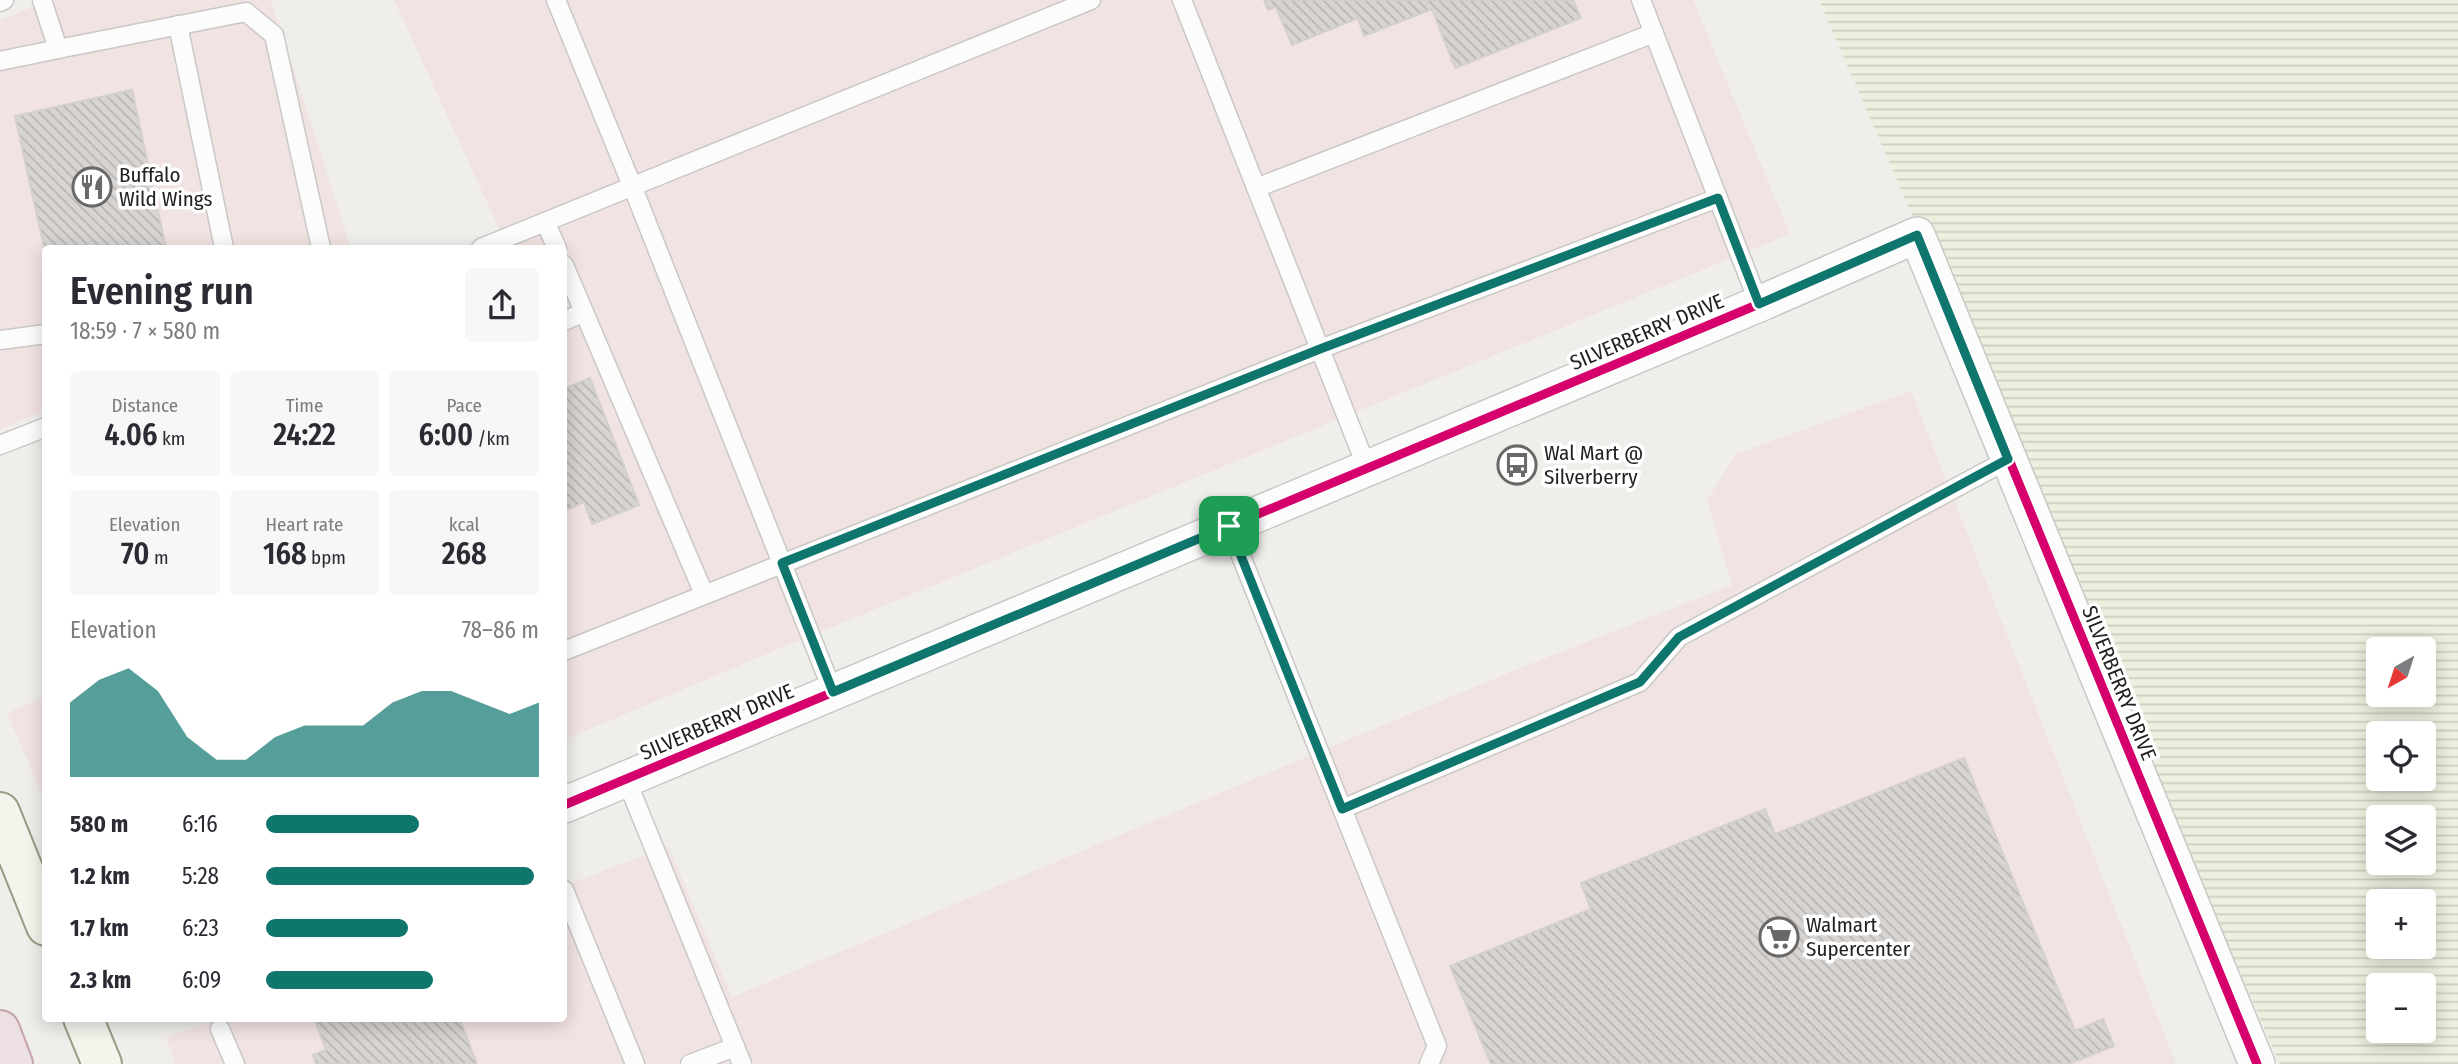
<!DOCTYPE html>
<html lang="en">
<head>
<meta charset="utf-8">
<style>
	:root { --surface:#fff; --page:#f7f7f7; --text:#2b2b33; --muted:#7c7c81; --accent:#0f766e }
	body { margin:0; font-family:"Fira Sans Condensed",sans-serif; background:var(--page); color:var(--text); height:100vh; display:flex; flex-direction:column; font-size:26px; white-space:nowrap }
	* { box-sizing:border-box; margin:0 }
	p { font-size:23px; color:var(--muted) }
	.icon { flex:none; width:38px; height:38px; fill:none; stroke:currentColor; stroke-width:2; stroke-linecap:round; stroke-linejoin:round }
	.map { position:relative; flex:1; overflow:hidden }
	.panel { position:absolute; left:42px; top:245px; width:525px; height:777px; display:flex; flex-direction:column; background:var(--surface); border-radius:7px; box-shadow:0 4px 18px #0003 }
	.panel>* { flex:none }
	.needle { width:46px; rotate:219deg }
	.controls { position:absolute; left:2366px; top:637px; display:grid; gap:14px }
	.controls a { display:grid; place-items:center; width:70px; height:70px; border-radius:7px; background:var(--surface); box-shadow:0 4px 18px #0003; font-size:35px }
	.pin { position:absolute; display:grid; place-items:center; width:60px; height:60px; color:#fff; margin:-30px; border-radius:14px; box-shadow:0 4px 10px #0006 }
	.round { display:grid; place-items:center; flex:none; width:74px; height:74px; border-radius:7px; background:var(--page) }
	.overview { display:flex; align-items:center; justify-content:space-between; height:119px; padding:0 28px }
	h1 { font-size:38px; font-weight:600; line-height:52px }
	.figures { display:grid; grid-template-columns:repeat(3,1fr); gap:10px; height:119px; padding:7px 28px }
	.figures div { display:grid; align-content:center; border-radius:7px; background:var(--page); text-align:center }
	.figures b { font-size:30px; font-weight:600 }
	.figures small { font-size:19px; font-weight:400 }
	.figures p { font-size:19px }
	.chart { height:196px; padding:14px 28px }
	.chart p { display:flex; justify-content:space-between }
	.chart svg { width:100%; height:126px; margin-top:7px; fill:var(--accent); opacity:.7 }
	ul { padding:0 28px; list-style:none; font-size:23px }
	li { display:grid; grid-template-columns:112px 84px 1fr; align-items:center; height:52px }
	li i { height:18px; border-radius:9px; background:var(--accent) }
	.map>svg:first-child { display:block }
</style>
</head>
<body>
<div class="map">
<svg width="2458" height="1064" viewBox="0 0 2458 1064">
	<defs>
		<pattern id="farmland-rules" width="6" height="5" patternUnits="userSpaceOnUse" patternTransform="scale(1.75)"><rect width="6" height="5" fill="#efefdf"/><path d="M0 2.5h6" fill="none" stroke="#cdcdbf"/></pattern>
		<pattern id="building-back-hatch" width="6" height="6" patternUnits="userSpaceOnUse" patternTransform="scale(1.75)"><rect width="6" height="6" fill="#d7d4d2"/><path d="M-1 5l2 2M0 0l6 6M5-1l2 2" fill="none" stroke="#b8b6b4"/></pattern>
	</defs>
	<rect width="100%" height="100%" fill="#f0eeeb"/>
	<g fill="#f1e3e1">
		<path d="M50 0H271L351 248H46L45 411 0 429V20Z"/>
		<path d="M394 0H1693L1790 234 776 650 564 740V248H508Z"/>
		<path d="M1911 391 2176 1064H176L166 1038 217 1019 564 1018V886L668 846 732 997 1515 670 1732 585 1707 500 1736 454Z"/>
		<path d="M45 697V801L7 713Z"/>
	</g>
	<path fill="url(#farmland-rules)" fill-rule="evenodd" d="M1819 0H2458V1064H2280ZM2378 649H2424V695H2378ZM2378 733H2424V779H2378ZM2378 817H2424V863H2378ZM2378 901H2424V947H2378ZM2378 985H2424V1031H2378Z"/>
	<g fill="url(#building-back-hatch)" stroke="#d3d0cc" stroke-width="2">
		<path d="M1264 0H1573L1581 18 1455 68 1432 9 1364 36 1358 18 1292 45 1276 7 1268 10Z"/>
		<path d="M132 90 166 248H46V256L15 116Z"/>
		<path d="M590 378 639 505 592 524 584 502 564 511V389Z"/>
		<path d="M1964 758 2075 1031 2103 1019 2114 1046 2069 1064H1491L1450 966 1591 909 1581 883 1765 809 1775 834Z"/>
		<path d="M314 1018H459L477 1064H316L313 1055 326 1050Z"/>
	</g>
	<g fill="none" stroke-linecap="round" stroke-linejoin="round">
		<g stroke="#c9c8c7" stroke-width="21">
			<g id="lane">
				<path d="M42 0 58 49 246 12 274 35 321 248"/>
				<path d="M556 0 633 188 833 692"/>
				<path d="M1182 0 1367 468"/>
				<path d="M1641 0 1759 304"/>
				<path d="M0 2 4 0"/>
				<path d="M178 25 224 248"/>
				<path d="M0 61 58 49"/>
				<path d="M1256 188 1654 33"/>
				<path d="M545 222 557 248"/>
				<path d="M481 248 1091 0"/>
				<path d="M564 265 704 594"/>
				<path d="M564 321 584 312"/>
				<path d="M0 340 46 334"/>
				<path d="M0 445 46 427"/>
				<path d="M1229 526 1437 1046 1429 1064"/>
				<path d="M564 651 1320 349 1718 198"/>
				<path d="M626 779 742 1064"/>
				<path d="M1342 809 1640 682 1679 637 2009 459"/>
				<path d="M564 890 635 1064"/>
				<path d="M220 1029 235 1064"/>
				<path d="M690 1064 735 1047"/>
			</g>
		</g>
		<g stroke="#c9c8c7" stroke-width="38">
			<path id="street" d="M564 805 1759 304 1917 235 2257 1064"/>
		</g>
		<g stroke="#999a82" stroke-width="42">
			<g id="secondary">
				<path d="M0 812 46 926"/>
				<path d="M83 1018 102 1064"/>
			</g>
		</g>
		<g stroke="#c5a2ac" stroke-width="42">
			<path id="highway" d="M0 1030 13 1064"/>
		</g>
		<use href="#lane" stroke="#fdfcfc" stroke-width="18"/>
		<use href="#street" stroke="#fdfcfc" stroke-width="35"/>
		<use href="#secondary" stroke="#f4f4ed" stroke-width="38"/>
		<use href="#highway" stroke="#ece0e2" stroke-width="38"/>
		<g stroke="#fff" stroke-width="13">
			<path id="cycleway" d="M564 805 1759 304 1917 235 2257 1064"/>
		</g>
		<use href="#cycleway" stroke="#d6006c" stroke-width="9"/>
	</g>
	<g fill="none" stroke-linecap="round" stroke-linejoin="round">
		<g stroke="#fff" stroke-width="14">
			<path id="route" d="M1718 198 1759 304 1917 235 2008 459 1679 637 1640 682 1342 809 1229 526 833 692 782 563 1320 349Z"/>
		</g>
		<use href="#route" stroke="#0f766e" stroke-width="9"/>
	</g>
	<defs>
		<g id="restaurant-ring" transform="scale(2.0125)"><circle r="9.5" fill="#fff" stroke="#6a6968" stroke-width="1.5"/><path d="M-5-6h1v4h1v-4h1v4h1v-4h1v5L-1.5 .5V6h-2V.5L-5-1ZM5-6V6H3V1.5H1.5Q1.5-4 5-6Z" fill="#6a6968"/></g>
		<g id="bus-ring" transform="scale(2.0125)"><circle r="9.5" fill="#fff" stroke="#6a6968" stroke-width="1.5"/><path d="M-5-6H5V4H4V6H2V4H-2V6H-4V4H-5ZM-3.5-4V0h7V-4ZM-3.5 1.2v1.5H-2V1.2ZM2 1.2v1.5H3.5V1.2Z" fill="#6a6968"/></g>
		<g id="supermarket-ring" transform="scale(2.0125)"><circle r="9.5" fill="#fff" stroke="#6a6968" stroke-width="1.5"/><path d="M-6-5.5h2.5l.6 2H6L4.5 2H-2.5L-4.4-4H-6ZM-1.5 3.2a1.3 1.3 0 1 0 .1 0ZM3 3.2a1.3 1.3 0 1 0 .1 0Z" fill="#6a6968"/></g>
	</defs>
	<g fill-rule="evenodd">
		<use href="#restaurant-ring" x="92" y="187"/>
		<use href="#bus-ring" x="1517" y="465"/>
		<use href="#supermarket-ring" x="1779" y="937"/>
	</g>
	<g text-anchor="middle" stroke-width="7" stroke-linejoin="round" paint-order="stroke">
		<g font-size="21" fill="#222" stroke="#fff" text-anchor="start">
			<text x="119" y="182">Buffalo<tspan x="119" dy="24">Wild Wings</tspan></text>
			<text x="1544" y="460">Wal Mart @<tspan x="1544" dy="24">Silverberry</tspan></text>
			<text x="1806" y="932">Walmart<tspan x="1806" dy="24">Supercenter</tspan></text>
		</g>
		<g font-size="21" fill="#222" stroke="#fff">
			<text transform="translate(1647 332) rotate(-23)" y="7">SILVERBERRY DRIVE</text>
			<text transform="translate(2119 683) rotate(68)" y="7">SILVERBERRY DRIVE</text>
			<text transform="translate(717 722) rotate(-23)" y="7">SILVERBERRY DRIVE</text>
		</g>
	</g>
</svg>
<div class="controls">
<a><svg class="needle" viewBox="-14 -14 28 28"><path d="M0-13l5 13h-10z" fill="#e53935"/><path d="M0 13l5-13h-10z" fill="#7c7c81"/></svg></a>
<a><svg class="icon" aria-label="locate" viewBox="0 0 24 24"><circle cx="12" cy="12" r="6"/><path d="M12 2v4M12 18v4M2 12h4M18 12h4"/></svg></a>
<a><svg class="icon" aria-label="layers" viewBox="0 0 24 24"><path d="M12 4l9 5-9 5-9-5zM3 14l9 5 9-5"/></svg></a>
<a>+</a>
<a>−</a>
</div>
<div class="pin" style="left:1229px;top:526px;background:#1e9e55"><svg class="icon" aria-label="arrive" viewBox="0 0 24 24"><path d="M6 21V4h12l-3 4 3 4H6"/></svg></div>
<section class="panel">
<div class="overview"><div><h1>Evening run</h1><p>18:59 · 7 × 580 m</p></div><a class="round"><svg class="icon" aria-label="share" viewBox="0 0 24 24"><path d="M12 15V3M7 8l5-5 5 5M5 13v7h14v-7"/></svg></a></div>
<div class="figures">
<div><p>Distance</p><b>4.06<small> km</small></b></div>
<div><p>Time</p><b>24:22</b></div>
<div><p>Pace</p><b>6:00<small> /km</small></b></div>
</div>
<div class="figures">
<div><p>Elevation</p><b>70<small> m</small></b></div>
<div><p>Heart rate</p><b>168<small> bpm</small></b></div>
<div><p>kcal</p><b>268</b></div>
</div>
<div class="chart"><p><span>Elevation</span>78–86 m</p>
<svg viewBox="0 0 160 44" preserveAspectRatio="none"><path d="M0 44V18L10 10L20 6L30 14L40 30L50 38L60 38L70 30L80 26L90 26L100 26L110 18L120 14L130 14L140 18L150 22L160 18V44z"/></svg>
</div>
<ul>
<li><b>580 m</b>6:16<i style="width:56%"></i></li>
<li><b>1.2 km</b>5:28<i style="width:98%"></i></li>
<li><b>1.7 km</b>6:23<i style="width:52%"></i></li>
<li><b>2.3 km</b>6:09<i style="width:61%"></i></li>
</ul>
</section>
</div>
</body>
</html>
